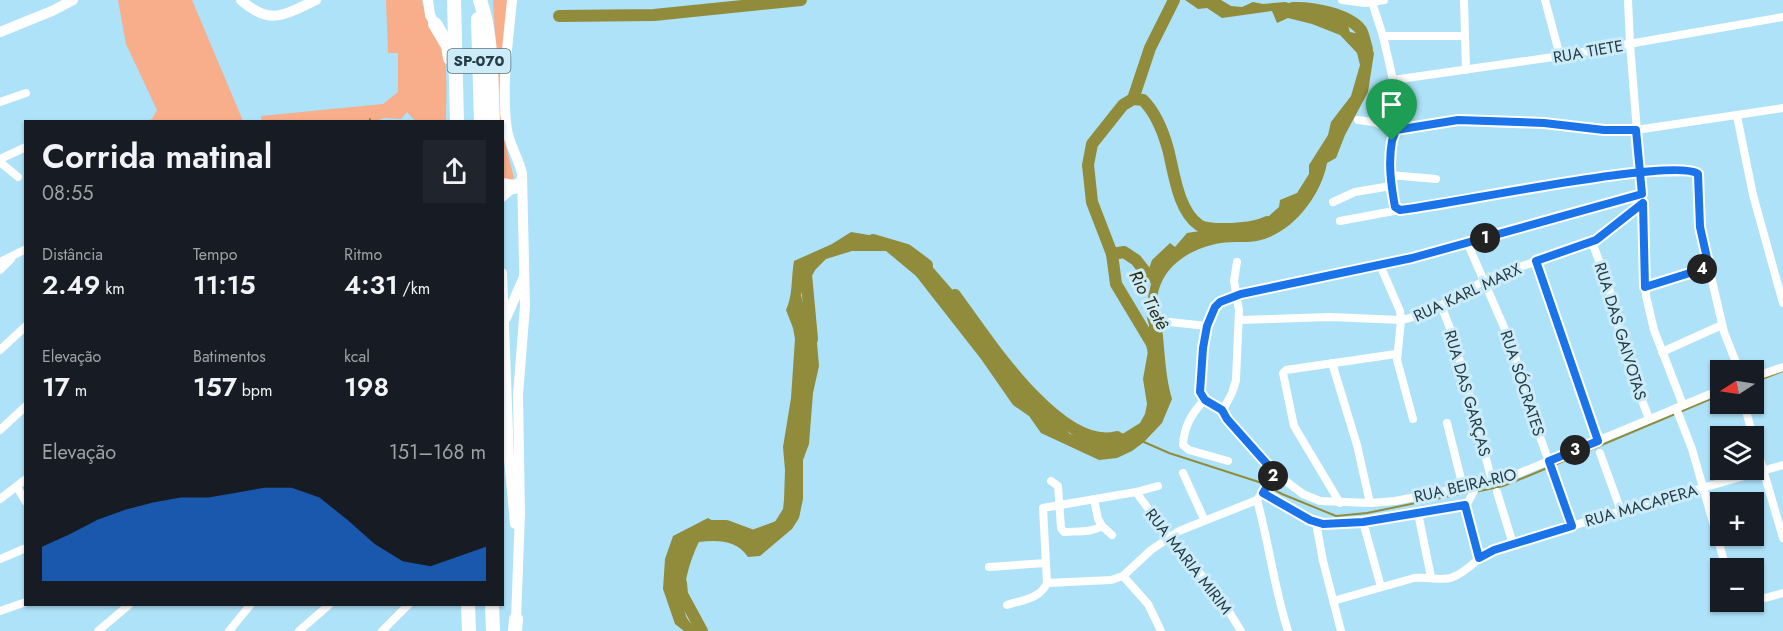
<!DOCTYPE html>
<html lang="pt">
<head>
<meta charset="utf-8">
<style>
	:root { --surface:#171b24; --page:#20242c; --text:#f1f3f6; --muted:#9ea1a6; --accent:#1a73e8 }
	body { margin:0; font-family:Jost,sans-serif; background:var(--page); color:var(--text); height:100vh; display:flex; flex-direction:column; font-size:22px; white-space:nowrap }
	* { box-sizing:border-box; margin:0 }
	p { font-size:20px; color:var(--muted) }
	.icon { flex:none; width:33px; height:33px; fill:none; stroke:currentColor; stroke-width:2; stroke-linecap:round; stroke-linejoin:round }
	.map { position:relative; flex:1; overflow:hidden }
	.details { position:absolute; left:24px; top:120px; width:480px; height:486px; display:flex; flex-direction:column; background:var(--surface); border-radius:0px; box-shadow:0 2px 4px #0004 }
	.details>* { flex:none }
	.needle { width:39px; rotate:258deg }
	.tools { position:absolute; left:1710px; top:360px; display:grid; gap:12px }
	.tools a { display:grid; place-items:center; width:54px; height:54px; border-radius:0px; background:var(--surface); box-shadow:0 2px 4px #0004; font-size:30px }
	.pin { position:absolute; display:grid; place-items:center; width:51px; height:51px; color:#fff; margin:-62px -26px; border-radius:50% 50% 50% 0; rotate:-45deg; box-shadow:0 0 6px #0007 }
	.pin .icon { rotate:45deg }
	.km { position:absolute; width:30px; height:30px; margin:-15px; border-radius:50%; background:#222; color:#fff; font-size:16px; line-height:30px; text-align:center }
	.round { display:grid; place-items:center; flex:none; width:63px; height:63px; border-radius:0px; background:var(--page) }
	.overview { display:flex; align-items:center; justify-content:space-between; height:102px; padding:0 18px }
	h1 { font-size:33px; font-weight:600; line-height:45px }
	.metrics { display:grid; grid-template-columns:repeat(3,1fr); gap:9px; height:102px; padding:6px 18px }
	.metrics div { display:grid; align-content:center }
	.metrics b { font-size:26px; font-weight:600 }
	.metrics small { font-size:16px; font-weight:400 }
	.metrics p { font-size:16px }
	.chart { height:168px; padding:12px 18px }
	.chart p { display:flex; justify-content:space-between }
	.chart svg { width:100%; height:108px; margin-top:6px; fill:var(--accent); opacity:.7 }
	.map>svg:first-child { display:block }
</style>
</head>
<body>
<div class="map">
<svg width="1783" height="631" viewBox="0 0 1783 631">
	<rect width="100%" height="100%" fill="#aee2f8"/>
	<g fill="#f8ad8b">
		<path d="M118 0H192L243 121H147L152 119 157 110 126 44Z"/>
		<path d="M386 0H422C425 20 437 33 443 52 448 63 446 107 446 121H415L407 112 401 119 384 118 374 122H262L261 116 383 104 398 92V53H388Z"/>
		<path d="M493 0H508L502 121H500Z"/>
		<path d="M502 131 514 178 510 181H506L503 177Z"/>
	</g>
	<path fill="#918c3c" d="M1185 0H1221L1231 6 1242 7 1253 2 1263 4 1285 2 1317 10 1329 8 1345 16 1350 32 1364 35 1374 53 1368 92 1345 135 1336 158 1327 163C1321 196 1292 234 1257 241 1245 243 1233 241 1221 243 1189 248 1157 269 1157 304 1157 311 1162 327 1163 336 1165 357 1166 379 1172 399L1162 423 1144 442 1132 451 1117 458 1099 460 1041 433 1029 416 1013 405 981 359 916 276 886 251H852L826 259 805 280 801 295 805 312 816 331 819 366 813 393 809 444 803 460V499L799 518 792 529 760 556 748 557C736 540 719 540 699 542 690 559 679 596 686 616 688 621 694 626 697 631H684L675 624 663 589 665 559 673 536 708 518C729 531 742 539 768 533L783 509 784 500 785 470 783 447 791 398 795 339 793 328 786 310C793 295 791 278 794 261L832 244 851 232 869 235 930 264 963 302 967 317 986 338 1005 370 1070 434 1097 439 1124 433 1140 423 1145 414 1147 404 1143 379 1148 351 1149 325 1147 318 1149 308 1148 297 1151 284 1147 274 1152 260 1170 243 1175 247 1187 233 1213 229 1245 232 1269 216 1279 207 1280 200 1297 193 1309 174V165L1328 135 1331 122 1351 96 1360 65 1357 53 1340 35 1312 24 1288 18 1277 23 1272 11 1222 18 1207 8 1198 9Z"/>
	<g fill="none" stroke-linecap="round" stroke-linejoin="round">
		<g stroke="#918c3c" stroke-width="2">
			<path d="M369 122 370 119"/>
			<path d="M1754 382 1783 371"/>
			<path d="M1144 442 1169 453 1262 483 1282 494 1336 516 1367 513 1470 492"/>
			<path d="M1475 492 1503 486 1533 474 1720 395"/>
		</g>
		<g stroke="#918c3c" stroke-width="12">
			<path d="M1293 8C1311 7 1349 14 1361 30 1364 35 1365 43 1367 49"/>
			<path d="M559 16 654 15 801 0"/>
			<path d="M1133 99 1150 48 1174 0"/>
			<path d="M873 240 907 250 927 265"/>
			<path d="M1112 254 1124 252 1136 260 1147 274"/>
			<path d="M811 265 806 274 812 339"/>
			<path d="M955 295C985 336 1060 453 1117 437"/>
			<path d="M1154 353 1152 344 1116 284 1112 254 1092 202 1088 165 1092 144 1123 105 1133 99 1143 100C1156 113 1163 131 1168 149 1174 172 1178 211 1199 225 1207 230 1221 229 1230 229 1243 228 1255 228 1267 222"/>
			<path d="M706 526H726L753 536 783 525"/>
			<path d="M681 583 682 594 702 631"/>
		</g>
		<g stroke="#fff" stroke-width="8">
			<path d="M1342 0 1365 3 1384 0"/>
			<path d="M1464 0 1466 70"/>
			<path d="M1545 0 1560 56"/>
			<path d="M1628 0 1630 44 1642 194 1646 296 1654 330 1683 405"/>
			<path d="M1372 2 1383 36H1464"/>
			<path d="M1383 36 1393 80 1560 56 1783 17"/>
			<path d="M0 102 26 93"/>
			<path d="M1737 116 1753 195 1783 303"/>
			<path d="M1358 120 1373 122 1396 130"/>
			<path d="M1396 130C1384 151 1391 184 1395 207L1399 210 1596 177 1641 173 1696 172 1698 174V208L1702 238 1724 332 1739 370"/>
			<path d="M1396 130 1458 120 1544 123 1604 130H1636L1783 108"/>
			<path d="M0 159 26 147"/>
			<path d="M0 162 18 177"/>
			<path d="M1390 175 1436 179"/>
			<path d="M1333 202 1355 192 1391 186"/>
			<path d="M1340 221 1399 210"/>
			<path d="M1467 242 1513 348 1525 395 1572 526"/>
			<path d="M1592 242 1609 288 1626 357 1649 419"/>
			<path d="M1536 261 1598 441"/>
			<path d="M0 262 26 249"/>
			<path d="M1237 262 1234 281 1239 310 1236 380 1232 393 1222 412 1275 473 1303 494 1320 501 1370 503 1395 501 1477 485 1515 475 1720 390"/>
			<path d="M1380 265 1400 311 1401 320 1397 360 1413 419"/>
			<path d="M0 270 11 259"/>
			<path d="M1645 287 1709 267"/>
			<path d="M1441 305 1454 339 1492 481"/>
			<path d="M1239 320 1330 317 1401 320C1432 315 1456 295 1484 281 1518 264 1557 258 1592 242 1611 234 1627 216 1643 203"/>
			<path d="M1170 322 1207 326"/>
			<path d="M0 350 26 326"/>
			<path d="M1662 352 1722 325"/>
			<path d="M1332 363 1357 445 1370 503"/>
			<path d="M1754 377 1783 367"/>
			<path d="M1205 400C1203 397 1201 395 1200 392 1198 377 1206 315 1217 304 1223 298 1235 296 1243 293L1412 258 1642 194"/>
			<path d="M1744 404 1753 436"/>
			<path d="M1676 408 1692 449 1726 568"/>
			<path d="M1222 410 1205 400C1192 412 1184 426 1183 445L1189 450 1228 461"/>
			<path d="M1447 423 1463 487"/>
			<path d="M0 430 26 406"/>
			<path d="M1754 438 1783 538"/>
			<path d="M1600 453 1621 511"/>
			<path d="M1183 473 1204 519"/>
			<path d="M1051 481 1058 486 1061 528 1064 532C1077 531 1091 533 1102 526L1112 535"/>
			<path d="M1477 485 1465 508 1480 558"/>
			<path d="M17 487 26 502"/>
			<path d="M1136 492 1169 537 1220 597 1241 631"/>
			<path d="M1497 492 1513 544"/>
			<path d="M1263 493 1309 520 1323 524 1363 522 1465 505"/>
			<path d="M0 499 26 479"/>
			<path d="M1094 499 1098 519 1102 526"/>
			<path d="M1257 500C1269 543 1274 588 1288 631"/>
			<path d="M1340 503 1294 426 1283 373 1286 370 1396 354"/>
			<path d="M1418 513 1431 577"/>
			<path d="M1363 522 1381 587"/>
			<path d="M1316 523 1323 561 1341 631"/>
			<path d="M0 559 26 548"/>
			<path d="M989 567 1046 563"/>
			<path d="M1123 576 1151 550 1179 531 1257 500 1275 473"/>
			<path d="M1047 583 1111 580 1123 576 1148 604 1161 631"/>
			<path d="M1333 601 1414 578C1427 576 1441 582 1453 577 1469 571 1478 556 1494 550L1621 511 1783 465"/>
			<path d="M1754 601 1783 593"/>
			<path d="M1736 602 1742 604 1751 602"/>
			<path d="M1007 605C1022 600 1040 599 1047 583L1043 508 1136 492 1158 486"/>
			<path d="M0 611 26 602"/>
			<path d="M98 631 130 604"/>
			<path d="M229 631 251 604"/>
			<path d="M299 631 330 604"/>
			<path d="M382 631 409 604"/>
		</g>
		<g stroke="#fff" stroke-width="10">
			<path d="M241 0C270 26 284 15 316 0"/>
			<path d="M428 0 430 15 435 24"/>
			<path d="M512 0C508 43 501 87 507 130 510 146 519 159 522 174L525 306 518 395 520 513 516 619"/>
			<path d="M0 32 52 11 73 0"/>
			<path d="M502 197 518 183"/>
			<path d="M502 273 509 459 515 524"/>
			<path d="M506 318 524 277"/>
		</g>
		<g stroke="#fff" stroke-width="14">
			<path d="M454 0 457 122"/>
			<path d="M480 0C493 38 491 82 493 122"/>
			<path d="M478 19 481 122"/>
			<path d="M435 24 448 46 450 58"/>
			<path d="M502 185 514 187"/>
			<path d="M468 604 469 631"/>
			<path d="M492 604 493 631"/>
			<path d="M515 631 516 619"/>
		</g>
	</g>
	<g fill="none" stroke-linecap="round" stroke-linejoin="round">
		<g stroke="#fff" stroke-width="12">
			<path id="route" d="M1392 141 1396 130 1458 120 1544 123 1604 130H1636L1642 194 1412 258 1241 294 1220 302 1215 307 1207 326 1203 348 1200 392 1205 400 1222 410 1227 419 1275 473 1263 493 1310 520 1323 524 1363 522 1465 505 1479 558 1494 550 1572 526 1549 461 1598 441 1536 261 1596 240 1643 203 1645 287 1709 267 1700 227 1698 174C1676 156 1443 206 1400 210L1395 207C1391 185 1388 163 1392 141"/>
		</g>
		<use href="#route" stroke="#1a73e8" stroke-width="8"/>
	</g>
	<g text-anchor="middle" stroke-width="6" stroke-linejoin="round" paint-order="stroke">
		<rect fill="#cdecf9" stroke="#58707a" stroke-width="1.5" x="447.5" y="49" width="63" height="24" rx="4.5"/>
		<g font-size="15" font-weight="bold" fill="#263b43">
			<text x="479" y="66">SP-070</text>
		</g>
		<g font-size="16" fill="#263b43" stroke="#cdecf9">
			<text transform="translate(1588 51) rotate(-10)" y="6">RUA TIETE</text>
			<text transform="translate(1467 292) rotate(-25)" y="6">RUA KARL MARX</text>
			<text transform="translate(1621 331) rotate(73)" y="6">RUA DAS GAIVOTAS</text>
			<text transform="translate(1523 383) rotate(72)" y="6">RUA SÓCRATES</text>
			<text transform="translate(1468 393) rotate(74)" y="6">RUA DAS GARÇAS</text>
			<text transform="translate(1465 485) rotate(-13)" y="6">RUA BEIRA-RIO</text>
			<text transform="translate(1641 505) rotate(-16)" y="6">RUA MACAPERA</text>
			<text transform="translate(1189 561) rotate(52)" y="6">RUA MARIA MIRIM</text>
		</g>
		<g font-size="18" font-style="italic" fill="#302e16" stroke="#cdecf9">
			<text transform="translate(1149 300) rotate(62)" y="6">Rio Tietê</text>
		</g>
	</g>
</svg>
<div class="tools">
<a><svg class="needle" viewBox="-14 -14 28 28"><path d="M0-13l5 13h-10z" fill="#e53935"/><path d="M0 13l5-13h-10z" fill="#9ea1a6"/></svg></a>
<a><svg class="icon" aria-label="layers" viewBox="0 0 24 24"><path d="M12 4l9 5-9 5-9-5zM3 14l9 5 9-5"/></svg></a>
<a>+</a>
<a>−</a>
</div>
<div class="pin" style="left:1392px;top:141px;background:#1e9e55"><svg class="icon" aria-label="arrive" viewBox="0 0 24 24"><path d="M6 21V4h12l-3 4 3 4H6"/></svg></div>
<b class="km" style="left:1485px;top:238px">1</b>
<b class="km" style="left:1273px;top:476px">2</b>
<b class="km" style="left:1575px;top:450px">3</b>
<b class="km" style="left:1702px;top:269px">4</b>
<section class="details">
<div class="overview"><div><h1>Corrida matinal</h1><p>08:55</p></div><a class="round"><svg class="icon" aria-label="share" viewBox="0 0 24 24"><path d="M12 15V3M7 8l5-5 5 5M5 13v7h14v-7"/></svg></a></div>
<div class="metrics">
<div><p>Distância</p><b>2.49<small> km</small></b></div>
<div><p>Tempo</p><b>11:15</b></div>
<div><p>Ritmo</p><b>4:31<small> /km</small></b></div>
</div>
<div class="metrics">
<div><p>Elevação</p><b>17<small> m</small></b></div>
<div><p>Batimentos</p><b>157<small> bpm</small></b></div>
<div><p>kcal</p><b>198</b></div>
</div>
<div class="chart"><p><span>Elevação</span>151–168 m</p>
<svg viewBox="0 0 160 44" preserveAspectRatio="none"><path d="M0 44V30L10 25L20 19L30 15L40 12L50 10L60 10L70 8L80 6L90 6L100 10L110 19L120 29L130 36L140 38L150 34L160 30V44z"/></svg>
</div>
</section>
</div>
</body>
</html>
